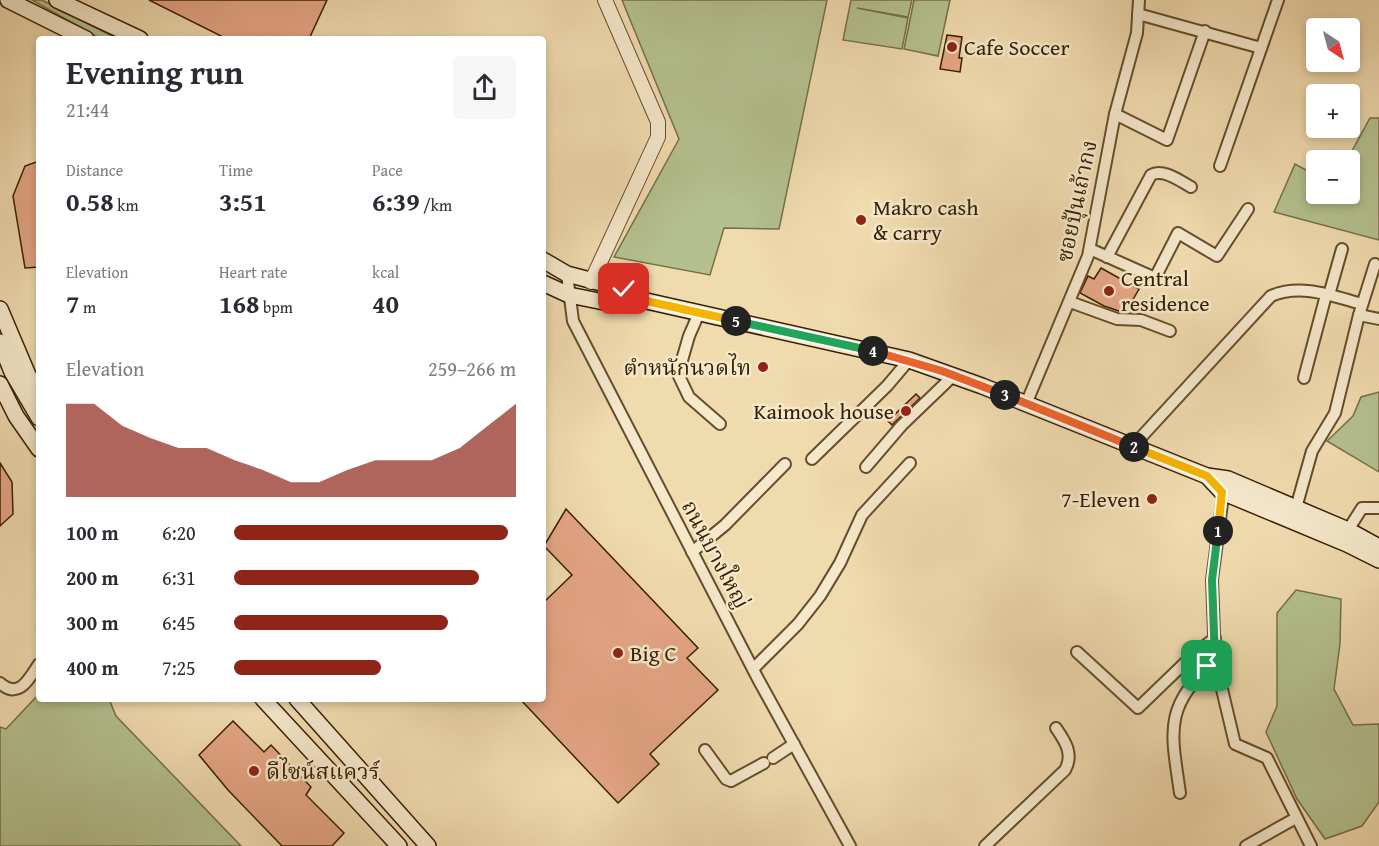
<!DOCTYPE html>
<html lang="en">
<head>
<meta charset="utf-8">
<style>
	:root { --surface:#fff; --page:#f7f7f7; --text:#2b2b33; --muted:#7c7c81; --accent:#8f2418 }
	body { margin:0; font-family:"Gentium Book Plus","Noto Serif Thai",serif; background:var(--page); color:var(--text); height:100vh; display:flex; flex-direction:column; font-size:22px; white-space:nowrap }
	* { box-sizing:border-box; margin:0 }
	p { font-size:20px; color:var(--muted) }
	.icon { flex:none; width:33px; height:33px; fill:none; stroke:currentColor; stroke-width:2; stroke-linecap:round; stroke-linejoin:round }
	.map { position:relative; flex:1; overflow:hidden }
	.details { position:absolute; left:36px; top:36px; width:510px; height:666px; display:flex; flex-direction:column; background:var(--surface); border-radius:6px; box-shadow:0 3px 9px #0003 }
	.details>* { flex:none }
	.needle { width:39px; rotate:144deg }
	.controls { position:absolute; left:1306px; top:18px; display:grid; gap:12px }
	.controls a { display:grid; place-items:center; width:54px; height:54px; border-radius:6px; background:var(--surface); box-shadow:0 3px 9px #0003; font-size:30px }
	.pin { position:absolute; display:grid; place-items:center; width:51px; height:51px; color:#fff; margin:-26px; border-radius:12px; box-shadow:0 3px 9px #0006 }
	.km { position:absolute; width:30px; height:30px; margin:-15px; border-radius:50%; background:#222; color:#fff; font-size:16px; line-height:30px; text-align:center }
	.round { display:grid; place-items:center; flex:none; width:63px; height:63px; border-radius:6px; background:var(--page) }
	.headline { display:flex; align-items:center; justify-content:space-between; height:102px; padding:0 30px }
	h1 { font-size:33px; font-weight:700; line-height:45px }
	.figures { display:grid; grid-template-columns:repeat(3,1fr); gap:9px; height:102px; padding:6px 30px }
	.figures div { display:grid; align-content:center }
	.figures b { font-size:26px; font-weight:700 }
	.figures small { font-size:16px; font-weight:400 }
	.figures p { font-size:16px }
	.chart { height:168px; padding:12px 30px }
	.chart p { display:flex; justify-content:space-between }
	.chart svg { width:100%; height:108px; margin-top:6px; fill:var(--accent); opacity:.7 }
	ul { padding:0 30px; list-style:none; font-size:20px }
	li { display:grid; grid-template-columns:96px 72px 1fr; align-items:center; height:45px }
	li i { height:15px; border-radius:8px; background:var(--accent) }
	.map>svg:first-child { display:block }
</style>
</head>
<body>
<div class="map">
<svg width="1379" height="846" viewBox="0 0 1379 846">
	<rect width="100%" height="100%" fill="#f0dbaf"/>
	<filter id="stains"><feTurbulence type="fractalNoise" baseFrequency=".00333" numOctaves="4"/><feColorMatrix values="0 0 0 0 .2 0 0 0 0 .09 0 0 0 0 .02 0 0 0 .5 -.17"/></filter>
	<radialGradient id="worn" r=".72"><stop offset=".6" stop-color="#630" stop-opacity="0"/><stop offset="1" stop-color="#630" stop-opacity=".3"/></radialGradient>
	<g fill="#b4c18f" stroke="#767048" stroke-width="1.5">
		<path d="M32 0H42L118 39H101Z"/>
		<path d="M622 0H827L779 229 724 228 710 275 614 257 679 139Z"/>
		<path d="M851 0H912L908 17 857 8 908 18 902 49 843 40Z"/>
		<path d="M914 0H950L938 56 904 49Z"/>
		<path d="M1370 118H1379V240L1274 212 1295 164 1317 176V194H1350V160H1347Z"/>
		<path d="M1379 392V472L1327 441 1353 416 1361 397Z"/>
		<path d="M1296 590 1341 599 1340 644 1334 689 1353 725 1379 724V802L1362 826 1325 839 1297 799 1266 732 1277 706V613Z"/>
		<path d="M39 694V699H109L116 716 241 846H0V727L6 729Z"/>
	</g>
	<g fill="#e5a685" stroke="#371f00" stroke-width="1.5">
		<path d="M149 0H327L309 39H227Z"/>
		<path d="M947 35 962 37 959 58H962L960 72 940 69Z"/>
		<path d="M39 161V267L25 268 13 196 25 166Z"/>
		<path d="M1101 268 1139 289 1131 303 1128 301 1122 312 1104 306 1080 293 1088 276 1094 279Z"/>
		<path d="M916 394 920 398 892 425 888 421Z"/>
		<path d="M0 463 12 482 13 514 0 526Z"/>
		<path d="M566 509 698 648 687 658 718 690 650 754 659 764 618 803 520 699H543V603L572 575 544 546Z"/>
		<path d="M233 721 264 752 271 745 311 787 306 795 344 833 332 846H282L228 790 199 755Z"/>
	</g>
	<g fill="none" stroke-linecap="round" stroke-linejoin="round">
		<g stroke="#654e2c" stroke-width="14">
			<g id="minor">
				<path d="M1138 14 1261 48"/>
				<path d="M1115 114 1167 140 1205 31"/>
				<path d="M1220 166 1278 0"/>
				<path d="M1090 249 1155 278 1178 233 1217 256 1248 209"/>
				<path d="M1107 257 1151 175C1163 168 1180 181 1191 187"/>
				<path d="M567 274 573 321 758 679 850 846"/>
				<path d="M1329 295 1342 249"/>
				<path d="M1070 302 1117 319 1141 320 1170 331"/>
				<path d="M699 313 689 336 678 374 689 397 720 424"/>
				<path d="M1359 315 1379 319"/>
				<path d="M1304 378 1326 295"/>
				<path d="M1026 404 1088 256 1115 114 1137 33 1139 0"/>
				<path d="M1133 446 1271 296C1301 283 1333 296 1362 304"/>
				<path d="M812 459 887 386 909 360"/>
				<path d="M866 467 902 425 954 375"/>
				<path d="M1224 488 1212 580 1215 660 1235 744 1267 758 1311 846"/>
				<path d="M1296 508 1312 451 1335 413 1359 315 1375 264"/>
				<path d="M1348 530 1362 508H1379"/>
				<path d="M692 552 725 525 785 464"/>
				<path d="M1077 652 1138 708 1194 654 1215 638"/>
				<path d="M753 669 798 624 820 596 840 563 862 515 910 463"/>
				<path d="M0 683C19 700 29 679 39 664"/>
				<path d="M705 750 726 779 731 781 764 763"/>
				<path d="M773 758 794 744"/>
				<path d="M1180 793C1171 730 1163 708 1215 660"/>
				<path d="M985 846 1065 770C1074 754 1065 741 1056 728"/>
				<path d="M1246 846 1296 818"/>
			</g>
		</g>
		<g stroke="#654e2c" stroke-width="16">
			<path id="tertiary" d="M591 282 658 137V122L605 0"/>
		</g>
		<g stroke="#371f00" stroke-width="18">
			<g id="secondary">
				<path d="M8 0 86 39"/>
				<path d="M57 0 140 39"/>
				<path d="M543 260 567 274 624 289 642 300 909 360 982 386 1207 476 1228 479 1348 530 1379 547"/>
				<path d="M543 283 569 295 619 305 642 300"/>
				<path d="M0 309 28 375 39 392"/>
				<path d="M0 342 12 372 39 418"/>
				<path d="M0 384 16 416 39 449"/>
				<path d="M1207 476 1222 492 1347 544 1379 560"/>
				<path d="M263 699 399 846"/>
				<path d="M297 699 428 846"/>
			</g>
		</g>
		<use href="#minor" stroke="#f5e8cb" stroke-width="10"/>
		<use href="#tertiary" stroke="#f5e8cb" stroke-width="14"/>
		<use href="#secondary" stroke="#f5e8cb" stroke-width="15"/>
	</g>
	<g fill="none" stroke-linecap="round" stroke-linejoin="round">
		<g stroke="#fff" stroke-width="12">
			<path id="split-1" d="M1207 666 1215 660 1212 580 1218 531"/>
		</g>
		<g stroke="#fff" stroke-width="12">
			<path id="split-2" d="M1134 447 1207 476 1222 492 1218 531"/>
		</g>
		<g stroke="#fff" stroke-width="12">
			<path id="split-3" d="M1005 395 1134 447"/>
		</g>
		<g stroke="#fff" stroke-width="12">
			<path id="split-4" d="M873 351 942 371 1005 395"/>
		</g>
		<g stroke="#fff" stroke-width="12">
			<path id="split-5" d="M736 321 873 351"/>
		</g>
		<g stroke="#fff" stroke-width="12">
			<path id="split-6" d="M624 289 642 300 736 321"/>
		</g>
		<use href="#split-1" stroke="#22a559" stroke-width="8"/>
		<use href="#split-2" stroke="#f5b400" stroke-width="8"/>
		<use href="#split-3" stroke="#f0652b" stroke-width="8"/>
		<use href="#split-4" stroke="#f0652b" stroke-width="8"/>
		<use href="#split-5" stroke="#22a559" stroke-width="8"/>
		<use href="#split-6" stroke="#f5b400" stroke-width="8"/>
	</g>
	<g fill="#8f2418" stroke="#f5e8cb" stroke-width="2">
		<circle cx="952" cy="47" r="6"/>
		<circle cx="861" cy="220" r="6"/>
		<circle cx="1109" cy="291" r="6"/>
		<circle cx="763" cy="367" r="6"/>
		<circle cx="906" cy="411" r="6"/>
		<circle cx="1152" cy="499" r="6"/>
		<circle cx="618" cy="653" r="6"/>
		<circle cx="254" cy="771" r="6"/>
	</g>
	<g text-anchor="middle" stroke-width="5" stroke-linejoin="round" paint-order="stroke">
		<g font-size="22" fill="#371f00" stroke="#f5e8cb" text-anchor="start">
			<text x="964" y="55">Cafe Soccer</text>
			<text x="873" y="215">Makro cash<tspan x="873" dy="25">&amp; carry</tspan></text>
			<text x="1121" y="286">Central<tspan x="1121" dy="25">residence</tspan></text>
			<text x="751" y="375" text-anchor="end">ตำหนักนวดไท</text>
			<text x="894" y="419" text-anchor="end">Kaimook house</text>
			<text x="1140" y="507" text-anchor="end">7-Eleven</text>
			<text x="630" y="661">Big C</text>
			<text x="266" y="779">ดีไซน์สแควร์</text>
		</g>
		<g font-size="22" fill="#371f00" stroke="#f5e8cb">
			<text transform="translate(1076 201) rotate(-78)" y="8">ซอยปุ้นเถ้ากง</text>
			<text transform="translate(716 554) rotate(62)" y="8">ถนนบางใหญ่</text>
		</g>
	</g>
	<rect width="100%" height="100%" filter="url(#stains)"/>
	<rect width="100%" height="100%" fill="url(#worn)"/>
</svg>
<div class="controls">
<a><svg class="needle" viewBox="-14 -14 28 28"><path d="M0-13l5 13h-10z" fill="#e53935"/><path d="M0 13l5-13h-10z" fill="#7c7c81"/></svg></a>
<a>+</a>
<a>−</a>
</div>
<div class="pin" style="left:1207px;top:666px;background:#1e9e55"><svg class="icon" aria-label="arrive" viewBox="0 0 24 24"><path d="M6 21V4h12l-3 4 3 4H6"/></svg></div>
<div class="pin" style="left:624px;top:289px;background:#d93025"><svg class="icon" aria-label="check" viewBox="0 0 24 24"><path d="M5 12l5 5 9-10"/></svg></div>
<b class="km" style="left:1218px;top:531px">1</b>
<b class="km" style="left:1134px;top:447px">2</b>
<b class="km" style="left:1005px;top:395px">3</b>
<b class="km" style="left:873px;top:351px">4</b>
<b class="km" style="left:736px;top:321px">5</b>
<section class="details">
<div class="headline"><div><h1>Evening run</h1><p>21:44</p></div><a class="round"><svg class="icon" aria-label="share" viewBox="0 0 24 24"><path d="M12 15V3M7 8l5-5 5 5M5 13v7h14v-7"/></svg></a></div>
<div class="figures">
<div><p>Distance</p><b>0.58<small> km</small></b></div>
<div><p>Time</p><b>3:51</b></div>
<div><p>Pace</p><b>6:39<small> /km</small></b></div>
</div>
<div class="figures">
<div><p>Elevation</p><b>7<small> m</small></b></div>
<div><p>Heart rate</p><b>168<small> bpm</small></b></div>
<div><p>kcal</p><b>40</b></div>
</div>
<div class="chart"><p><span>Elevation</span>259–266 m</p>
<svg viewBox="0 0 160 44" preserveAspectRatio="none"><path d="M0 44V6L10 6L20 15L30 20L40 24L50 24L60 29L70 33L80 38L90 38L100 33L110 29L120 29L130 29L140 24L150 15L160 6V44z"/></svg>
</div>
<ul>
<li><b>100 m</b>6:20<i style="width:97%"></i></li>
<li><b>200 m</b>6:31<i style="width:87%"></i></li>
<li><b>300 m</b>6:45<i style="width:76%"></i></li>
<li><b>400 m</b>7:25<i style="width:52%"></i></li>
</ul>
</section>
</div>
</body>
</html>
